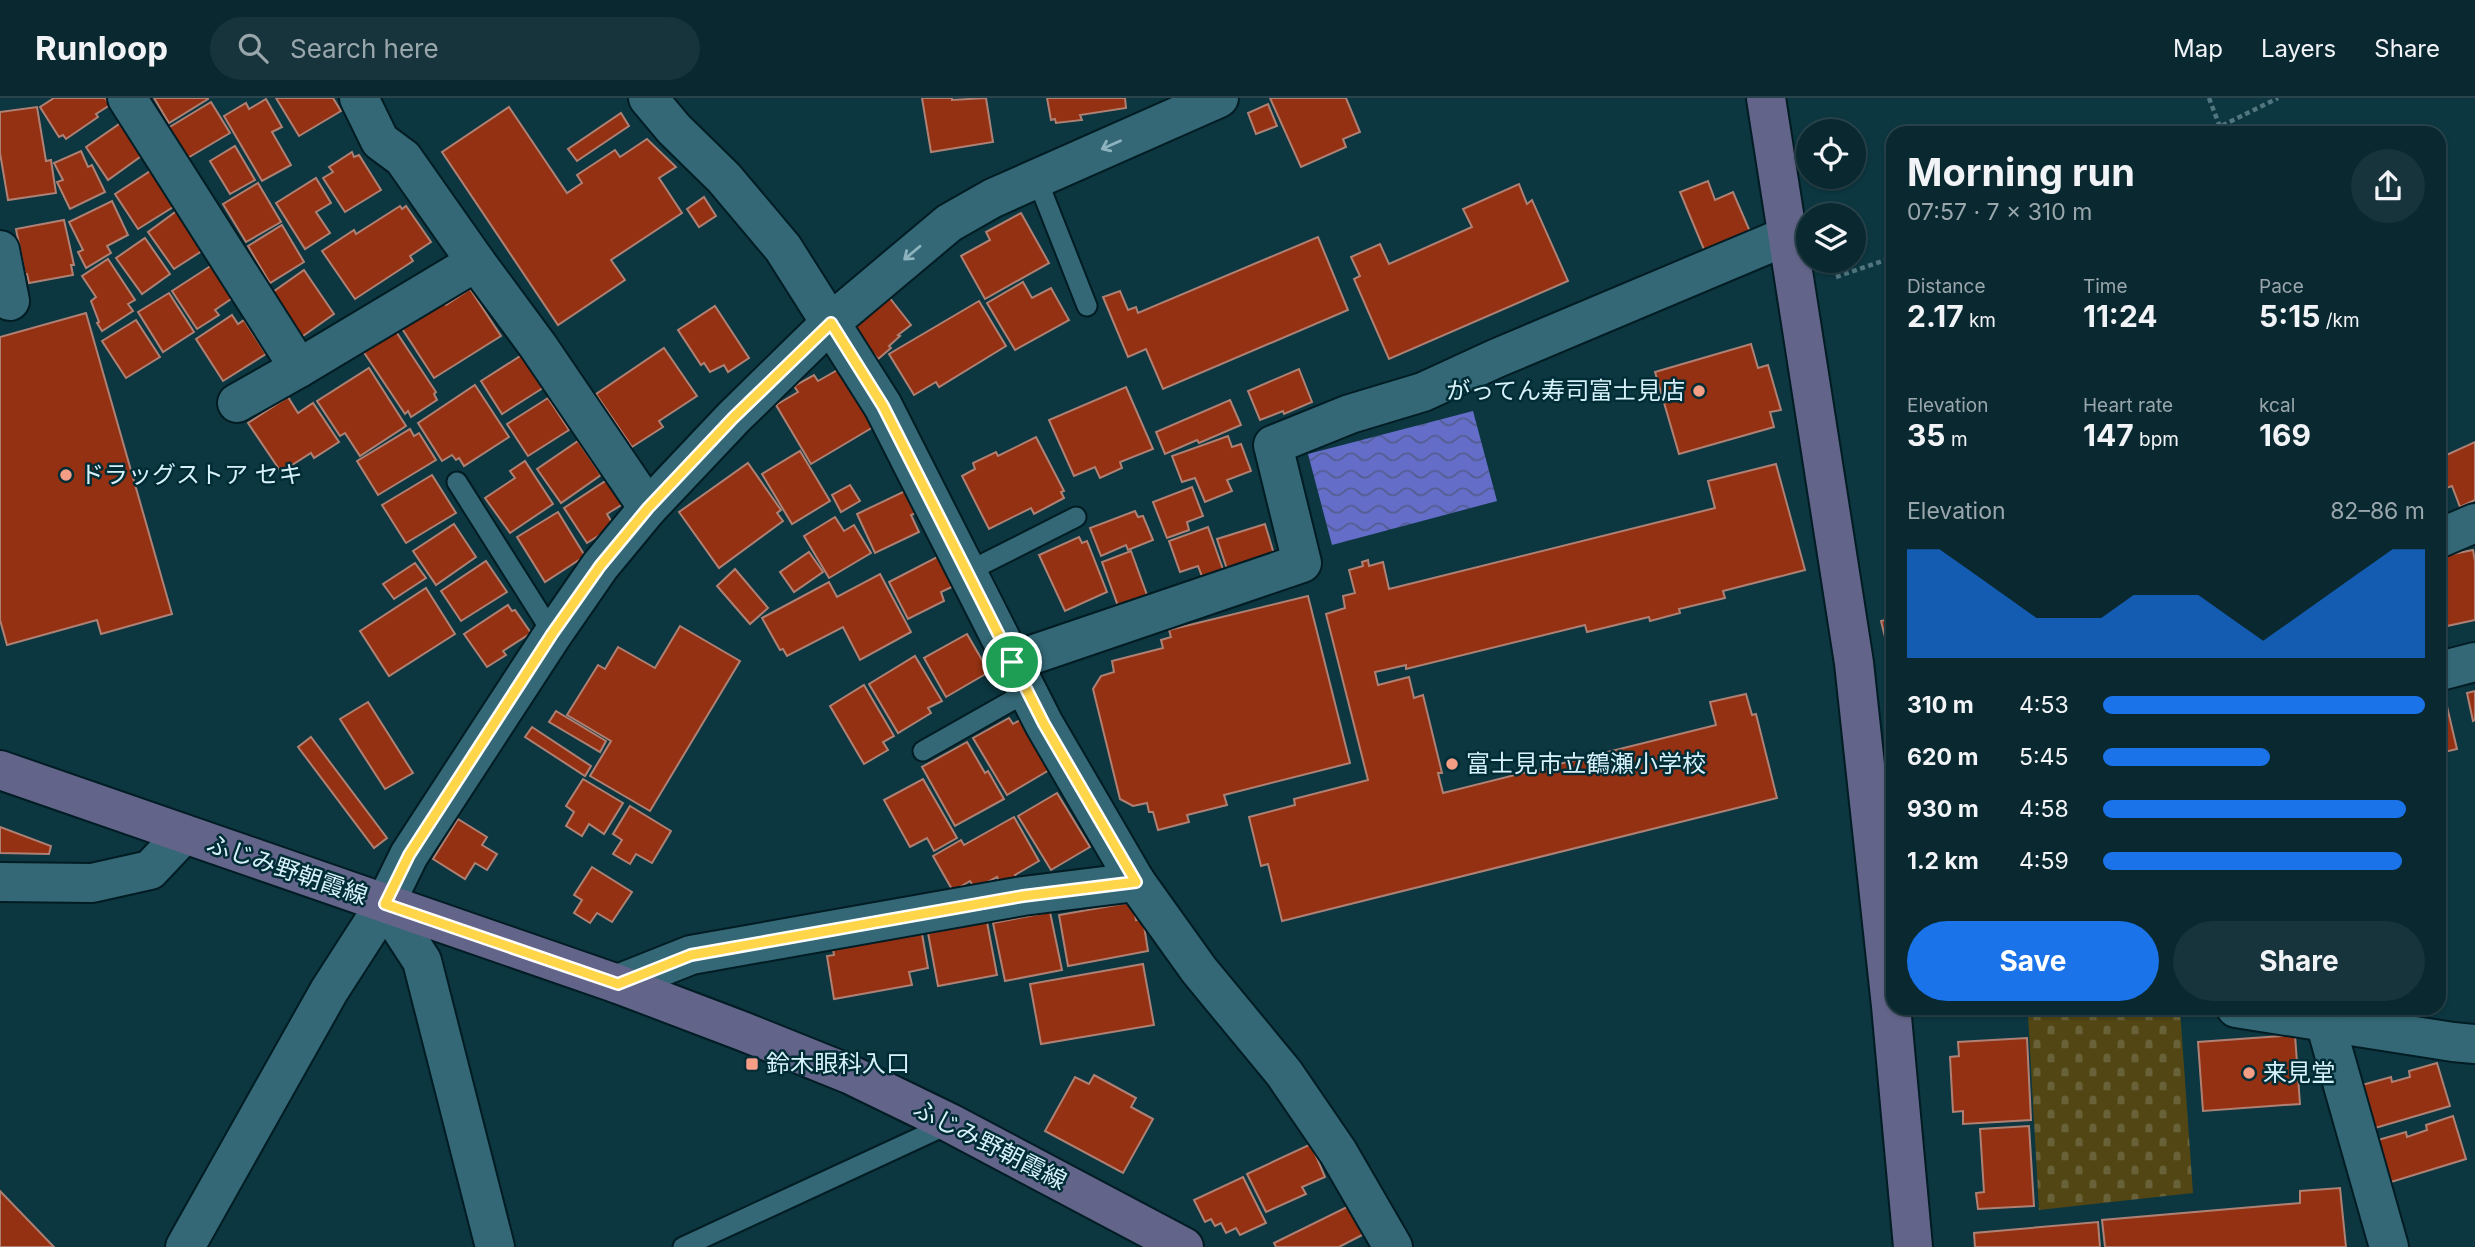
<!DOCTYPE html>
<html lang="en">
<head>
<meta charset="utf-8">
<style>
	:root { --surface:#092830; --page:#17343c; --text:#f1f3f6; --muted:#99a6ab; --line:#29444c; --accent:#1a73e8 }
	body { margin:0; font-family:Inter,"Noto Sans JP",sans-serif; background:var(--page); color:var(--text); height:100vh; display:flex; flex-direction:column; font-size:26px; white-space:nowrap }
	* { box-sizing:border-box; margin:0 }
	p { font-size:23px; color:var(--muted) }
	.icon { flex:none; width:38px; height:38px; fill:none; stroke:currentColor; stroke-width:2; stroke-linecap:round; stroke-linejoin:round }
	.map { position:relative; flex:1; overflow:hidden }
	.panel { position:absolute; left:1886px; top:28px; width:560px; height:889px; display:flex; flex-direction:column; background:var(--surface); border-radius:21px; box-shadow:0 2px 5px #0004,0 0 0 2px var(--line) }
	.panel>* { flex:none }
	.fabs { position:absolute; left:1796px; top:21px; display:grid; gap:14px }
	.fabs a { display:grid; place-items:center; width:70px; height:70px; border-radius:50%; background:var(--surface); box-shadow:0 2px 5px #0004,0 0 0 2px var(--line); font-size:35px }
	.pin { position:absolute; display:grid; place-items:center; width:60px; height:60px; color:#fff; margin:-30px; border:4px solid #fff; border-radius:50%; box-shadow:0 2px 7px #0007 }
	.round { display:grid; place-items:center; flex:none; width:74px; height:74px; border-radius:37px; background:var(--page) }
	.headline { display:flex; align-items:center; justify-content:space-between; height:119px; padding:0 21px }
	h1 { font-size:38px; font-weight:700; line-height:52px }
	.metrics { display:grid; grid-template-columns:repeat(3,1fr); gap:10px; height:119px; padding:7px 21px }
	.metrics div { display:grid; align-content:center }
	.metrics b { font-size:30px; font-weight:700 }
	.metrics small { font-size:19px; font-weight:400 }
	.metrics p { font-size:19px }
	.chart { height:196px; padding:14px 21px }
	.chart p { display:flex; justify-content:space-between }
	.chart svg { width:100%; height:126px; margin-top:7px; fill:var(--accent); opacity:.7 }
	.action { display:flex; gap:14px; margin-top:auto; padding:14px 21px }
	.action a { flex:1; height:80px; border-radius:42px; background:var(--accent); color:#fff; font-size:28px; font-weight:700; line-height:80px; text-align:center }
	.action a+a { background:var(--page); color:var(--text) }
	ul { padding:0 21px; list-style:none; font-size:23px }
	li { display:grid; grid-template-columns:112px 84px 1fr; align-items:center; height:52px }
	li i { height:18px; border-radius:9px; background:var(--accent) }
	header { display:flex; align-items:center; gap:42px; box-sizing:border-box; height:98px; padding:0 35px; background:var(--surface); border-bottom:2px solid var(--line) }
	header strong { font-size:33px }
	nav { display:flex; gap:38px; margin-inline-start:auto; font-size:24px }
	.search { width:490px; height:63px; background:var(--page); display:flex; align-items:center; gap:18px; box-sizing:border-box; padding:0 24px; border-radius:38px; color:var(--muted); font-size:26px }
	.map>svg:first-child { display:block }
</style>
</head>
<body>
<header>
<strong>Runloop</strong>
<div class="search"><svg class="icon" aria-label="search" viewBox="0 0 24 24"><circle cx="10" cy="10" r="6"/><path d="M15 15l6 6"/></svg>Search here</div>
<nav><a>Map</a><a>Layers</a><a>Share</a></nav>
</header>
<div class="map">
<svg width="2475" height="1149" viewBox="0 0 2475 1149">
	<defs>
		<pattern id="cemetery-stones" width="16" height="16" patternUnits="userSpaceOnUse" patternTransform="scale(1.75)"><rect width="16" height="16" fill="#514614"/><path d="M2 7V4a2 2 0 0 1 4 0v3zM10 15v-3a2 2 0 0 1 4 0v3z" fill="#696137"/></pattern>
		<pattern id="water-waves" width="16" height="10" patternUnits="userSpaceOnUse" patternTransform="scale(1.75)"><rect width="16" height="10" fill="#646ec9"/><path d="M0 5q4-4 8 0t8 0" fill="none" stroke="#545d90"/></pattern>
	</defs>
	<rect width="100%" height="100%" fill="#0c3640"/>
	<path fill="url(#cemetery-stones)" d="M2180 912 2193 1095 2039 1112 2028 917Z"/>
	<path fill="url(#water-waves)" d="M1473 313 1497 403 1332 447 1308 356Z"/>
	<g fill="#953113" stroke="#ae8174" stroke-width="2">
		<path d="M54 0H105L110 7 96 16 98 19 66 41 63 37 59 39 40 9Z"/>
		<path d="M154 0H208V1L169 25Z"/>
		<path d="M276 0H333L341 13 299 38Z"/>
		<path d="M922 0H952V2L986 0 993 44 931 54Z"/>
		<path d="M1047 0H1125L1126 10 1080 17 1082 22 1056 25 1055 21 1051 22Z"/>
		<path d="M1270 0H1346L1360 34 1343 41 1346 49 1301 69Z"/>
		<path d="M266 1 282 29 272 34 291 67 262 83 224 18 246 5 249 11Z"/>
		<path d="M211 4 230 35 186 61 168 30Z"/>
		<path d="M1268 6 1277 28 1256 36 1248 15Z"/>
		<path d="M37 9 46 63 51 62 56 95 8 102 0 55V14Z"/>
		<path d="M509 9 567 95 582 85 577 77 615 52 620 59 647 41 676 69 659 80 682 115 611 162 625 182 558 227 442 54Z"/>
		<path d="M621 15 629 28 577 63 568 51Z"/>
		<path d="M125 22 147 54 108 82 86 49Z"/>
		<path d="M235 48 255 82 230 96 210 63Z"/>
		<path d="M81 53 88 69 92 67 105 94 70 111 57 84 63 82 54 65Z"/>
		<path d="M352 54 354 59 359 57 381 92 345 114 323 80 333 74 329 69Z"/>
		<path d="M155 70 178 106 138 131 115 96Z"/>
		<path d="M316 80 331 105 316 114 330 135 305 151 276 105Z"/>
		<path d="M1708 83 1715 102 1733 94 1751 136 1705 154 1680 94Z"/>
		<path d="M258 85 281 124 246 144 223 106Z"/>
		<path d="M1519 86 1527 106 1532 102 1568 183 1389 261 1354 181 1360 178 1351 159 1380 146 1389 166 1472 129 1463 111Z"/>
		<path d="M704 99 716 118 699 129 687 111Z"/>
		<path d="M112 103 128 137 107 148 111 155 86 170 78 154 83 152 69 124Z"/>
		<path d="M400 108 402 111 406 108 431 144 410 158 413 163 355 201 322 153 354 132 356 136Z"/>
		<path d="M178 112 205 151 174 171 148 134Z"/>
		<path d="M1021 115 1049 165 985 201 961 158 990 142 986 134Z"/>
		<path d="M64 122 74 167H71L73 177 29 185 27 176H25L16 131Z"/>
		<path d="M282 127 304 164 270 185 248 148Z"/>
		<path d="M1318 139 1348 212 1163 291 1146 251 1128 259 1103 199 1120 193 1128 212 1136 209 1138 215Z"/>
		<path d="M145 140 170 176 142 196 116 160Z"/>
		<path d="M108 161 135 202 128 206 133 213 102 233 97 225 99 224 91 203 96 199 82 178Z"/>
		<path d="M212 167 234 199 215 212 219 217 197 231 172 193Z"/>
		<path d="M304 172 334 216 300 240 270 196Z"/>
		<path d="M1023 184 1032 200 1051 190 1069 222 1015 252 987 205Z"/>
		<path d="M470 191 501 238 434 280 401 229 442 203 446 207Z"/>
		<path d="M169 195 194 234 163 254 138 214Z"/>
		<path d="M889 199 911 227 898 237 900 238 889 248 891 250 878 261 850 229Z"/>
		<path d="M979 203 1006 248 939 289 936 284 914 297 889 256Z"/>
		<path d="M715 208 749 260 728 274 724 267 710 274 704 265 701 267 678 232Z"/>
		<path d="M86 215 172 516 101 536 97 522 7 547 0 522V239Z"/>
		<path d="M232 217 238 226 244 222 266 256 223 283 196 241Z"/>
		<path d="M136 222 160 259 126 280 102 243Z"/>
		<path d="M395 232 436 294 434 296 437 302 411 319 408 313 405 316 363 253Z"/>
		<path d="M1751 246 1758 270 1768 267 1781 312 1770 314 1774 329 1679 356 1655 274Z"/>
		<path d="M664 250 697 298 659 323 663 329 632 349 596 296Z"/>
		<path d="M525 255 546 288 502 316 481 283Z"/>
		<path d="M369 270 406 328 360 358 345 335 340 338 317 303Z"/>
		<path d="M841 270 875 328 811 366 776 307 798 294 794 288 814 277 818 283Z"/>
		<path d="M1299 271 1312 304 1284 316 1283 313 1260 322 1248 293Z"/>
		<path d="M475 287 509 339 464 368 459 360 456 362 452 357 442 363 418 325Z"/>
		<path d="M1126 289 1153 351 1120 364 1122 370 1100 380 1095 369 1074 378 1049 322Z"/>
		<path d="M288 299 298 315 313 305 339 344 314 360 311 355 281 374 248 325Z"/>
		<path d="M548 300 569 332 528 358 507 326Z"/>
		<path d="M1230 302 1241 327 1199 345 1197 342 1165 356 1156 334Z"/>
		<path d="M410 331 414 338 419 335 436 362 378 397 357 363Z"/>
		<path d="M1228 338 1232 349 1241 346 1251 373 1227 382 1232 393 1205 404 1195 380 1182 384 1172 358Z"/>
		<path d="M1036 339 1064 393 1061 394 1064 400 1034 416 1031 410 989 431 962 378 975 371 973 365 996 354 998 358Z"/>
		<path d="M578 343 601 377 561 405 537 371Z"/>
		<path d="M2475 344V402L2460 409 2452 388 2446 390 2445 387 2440 389V360Z"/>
		<path d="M800 353 830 403 792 426 762 376Z"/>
		<path d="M525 363 553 406 510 435 485 400 515 380 510 373Z"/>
		<path d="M748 365 781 412 777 415 783 423 719 470 679 414Z"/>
		<path d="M1776 366 1805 472 1723 493 1725 500 1679 511 1680 515 1650 523 1649 519 1587 534 1585 527 1406 571V567L1375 574 1378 587 1409 579 1414 600 1423 597 1442 675H1438L1443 695 1716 627 1710 604 1746 596 1752 617 1756 616 1777 700 1282 823 1268 766 1261 768 1249 719 1295 707 1294 701 1368 682 1326 516 1345 510 1343 498 1355 495 1349 472 1363 468 1362 464 1368 462 1369 468 1383 464 1389 491 1715 410 1708 383Z"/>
		<path d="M432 377 456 415 406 445 382 407Z"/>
		<path d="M607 382 623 406 607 416 614 428 587 445 564 410Z"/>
		<path d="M850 387 860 403 841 414 832 397Z"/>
		<path d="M1192 389 1203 418 1187 424 1189 432 1167 440 1153 404Z"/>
		<path d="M905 393 916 415 911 417 919 434 875 455 857 416Z"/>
		<path d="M1135 413 1138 419 1143 418 1153 442 1128 452 1126 447 1101 458 1090 430Z"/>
		<path d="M558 414 585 458 545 484 517 439Z"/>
		<path d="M835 419 844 433 854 427 871 455 829 480 804 438Z"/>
		<path d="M454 426 476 459 436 487 413 453Z"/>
		<path d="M1265 426 1274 456 1227 471 1217 441Z"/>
		<path d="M1208 429 1224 474 1203 481 1198 468 1180 474 1169 443Z"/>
		<path d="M1079 439 1082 445 1087 443 1107 494 1065 513 1039 457Z"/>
		<path d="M2473 452 2475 463V522L2447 528 2440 497V468L2445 467 2443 458Z"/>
		<path d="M1131 453 1147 497 1118 508 1102 464Z"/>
		<path d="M809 454 823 474 794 494 780 474Z"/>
		<path d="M941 457 956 487 941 494 944 503 908 521 889 484Z"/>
		<path d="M486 463 507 494 461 523 441 493Z"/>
		<path d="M415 465 426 480 394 501 383 486Z"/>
		<path d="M735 471 768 510 750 526 717 488Z"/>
		<path d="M880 476 911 534 860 562 843 529 787 558 783 551 780 552 762 520 829 484 837 499Z"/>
		<path d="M426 490 455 536 389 578 360 533Z"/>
		<path d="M1308 498 1350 665 1224 697 1227 707 1187 717 1189 724 1158 732 1153 714H1149L1147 705 1133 708 1120 701 1093 591 1101 578 1114 574 1112 563 1163 550 1161 542 1171 539 1169 532Z"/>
		<path d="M508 507 512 513 515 512 531 535 503 553 506 557 487 569 464 536Z"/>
		<path d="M1894 520V575L1881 523Z"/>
		<path d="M680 528 740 563 650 713 590 678 611 643 567 617 598 567 605 571 618 549 655 570Z"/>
		<path d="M967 536 989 574 946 599 924 560Z"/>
		<path d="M915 558 942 603 928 610 931 615 898 635 869 586Z"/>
		<path d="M864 587 894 638 883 644 888 652 864 666 830 608Z"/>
		<path d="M2475 593V622L2473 623 2467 595Z"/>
		<path d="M2445 600 2457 651 2440 655V602Z"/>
		<path d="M368 604 413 675 385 691 340 621Z"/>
		<path d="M556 613 606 643 600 654 549 624Z"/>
		<path d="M1009 620 1013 626 1022 621 1051 671 1007 697 973 640Z"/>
		<path d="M532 629 591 668 585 678 525 639Z"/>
		<path d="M311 639 387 740 374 750 298 649Z"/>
		<path d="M967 644 985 675 988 673 1004 701 955 728 922 669Z"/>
		<path d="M583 681 623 705 604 736 589 726 582 738 566 728 574 714 566 708Z"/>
		<path d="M923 681 957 740 934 753 927 740 910 749 884 702Z"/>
		<path d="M1057 695 1090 749 1051 772 1018 718Z"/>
		<path d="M630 708 671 733 652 765 636 756 630 766 613 756 622 742 613 736Z"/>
		<path d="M1014 719 1039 763 1015 777 1020 786 1001 788 997 779 975 791 970 783 953 793 933 758 961 742 964 747Z"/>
		<path d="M458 721 487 739 482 747 497 756 487 772 475 765 465 781 433 761Z"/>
		<path d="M0 729 51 748 49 756 0 755Z"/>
		<path d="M592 769 632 794 612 824 597 815 590 825 574 815 582 802 574 797Z"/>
		<path d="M1133 804 1136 822 1143 821 1148 853 1068 868 1059 817Z"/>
		<path d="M1050 814 1062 872 1005 883 993 825Z"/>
		<path d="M987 824 997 877 938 888 928 835Z"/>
		<path d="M921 830 928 870 909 874 912 887 834 901 827 858 834 857 832 846Z"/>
		<path d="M1143 866 1154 927 1041 946 1030 886Z"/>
		<path d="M2295 937 2300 1006 2203 1013 2198 944Z"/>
		<path d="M2027 940 2031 1022 1963 1026V1013L1953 1014 1950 959 1959 958 1958 944Z"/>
		<path d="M2437 965 2450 1008 2375 1030 2362 987 2391 979 2392 984 2410 979 2409 973Z"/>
		<path d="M1094 977 1136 1000 1131 1009 1153 1021 1123 1075 1045 1033 1075 979 1089 986Z"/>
		<path d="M2453 1018 2466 1061 2391 1084 2378 1042 2406 1034 2407 1039 2427 1032 2426 1027Z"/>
		<path d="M2029 1028 2034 1108 1978 1111 1976 1095 1984 1094 1980 1031Z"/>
		<path d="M1311 1046 1325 1079 1302 1089 1306 1096 1266 1114 1247 1076Z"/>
		<path d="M1243 1079 1266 1125 1240 1137 1236 1130 1226 1135 1221 1125 1215 1128 1211 1121 1205 1124 1194 1102Z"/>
		<path d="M2340 1090 2346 1149H2105L2102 1122 2300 1105V1093Z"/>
		<path d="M0 1093 54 1149H0Z"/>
		<path d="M1353 1106 1368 1134 1339 1149H1276L1274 1145Z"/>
		<path d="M2098 1124 2100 1149H1975L1974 1135Z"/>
	</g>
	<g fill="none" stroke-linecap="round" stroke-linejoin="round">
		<g stroke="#011c23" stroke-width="23">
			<g id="lane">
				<path d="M1037 81 1087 208"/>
				<path d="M457 384 553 536"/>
				<path d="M967 474 1076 419"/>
				<path d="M923 653 1027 594"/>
				<path d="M683 1149 949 1026"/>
			</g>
		</g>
		<g stroke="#011c23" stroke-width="42">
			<g id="street">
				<path d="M127 0 299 270 476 164 538 248 648 410"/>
				<path d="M359 0 380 43 403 60 476 164"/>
				<path d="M648 0 674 31 724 80 783 150 883 308 1044 626 1136 784 1199 872 1284 975 1338 1054 1393 1149"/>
				<path d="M0 152 10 203"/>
				<path d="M237 305 299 270"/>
				<path d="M2440 440 2475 425"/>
				<path d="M1011 564 1302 465 1273 347 1350 316 1423 294 1497 260 1787 138"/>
				<path d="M2440 573 2475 564"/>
				<path d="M0 784 92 785 150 772 184 736"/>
				<path d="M385 806 422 863 495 1149"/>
				<path d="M618 886 691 857 1023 798 1136 784"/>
				<path d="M2236 910 2453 944 2475 946"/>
				<path d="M2325 924 2389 1149"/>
				<path d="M185 1149 329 893 385 806 409 757 553 536 600 468 648 410 733 320 830 225 949 125 993 100 1219 0"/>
			</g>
		</g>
		<g stroke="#011c23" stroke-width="42">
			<g id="secondary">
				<path d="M1766 0 1854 565 1891 908 1913 1149"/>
				<path d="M0 672 618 886 742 933 849 976 950 1025 1184 1149"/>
			</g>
		</g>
		<g stroke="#517680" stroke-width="4.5" stroke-dasharray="5 3.5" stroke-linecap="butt">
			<path d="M2209 0 2220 29"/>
			<path d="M2207 35 2278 0"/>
			<path d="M1836 179 1894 159"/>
		</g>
		<use href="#lane" stroke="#346876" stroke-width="19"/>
		<use href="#street" stroke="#346876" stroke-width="38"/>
		<use href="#secondary" stroke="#626489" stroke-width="38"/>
	</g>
	<defs><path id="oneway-shaft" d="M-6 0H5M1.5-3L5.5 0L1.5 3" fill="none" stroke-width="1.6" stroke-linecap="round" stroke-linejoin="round" transform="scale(1.75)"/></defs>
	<g stroke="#8db3be">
		<use href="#oneway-shaft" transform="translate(1111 47) rotate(156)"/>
		<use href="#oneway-shaft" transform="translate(912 155) rotate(140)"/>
	</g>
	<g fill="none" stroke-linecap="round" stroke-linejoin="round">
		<g stroke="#fff" stroke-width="14">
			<path id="route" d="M831 225 883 308 1044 626 1136 784 1023 798 691 857 618 886 385 806 409 757 552 536 600 468 648 410 733 320Z"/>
		</g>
		<use href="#route" stroke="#ffd54a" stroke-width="9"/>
	</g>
	<g fill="#f49e86" stroke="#002c36" stroke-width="2.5">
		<circle cx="1699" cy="293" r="7"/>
		<circle cx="66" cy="377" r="7"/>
		<circle cx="1452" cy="666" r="7"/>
		<rect x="745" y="959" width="14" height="14" rx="3.5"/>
		<circle cx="2249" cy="975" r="7"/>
	</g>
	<g text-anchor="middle" stroke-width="5" stroke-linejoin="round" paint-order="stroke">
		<g font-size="24" fill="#d6f1f9" stroke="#002c36" text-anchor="start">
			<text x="1685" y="301" text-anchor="end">がってん寿司富士見店</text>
			<text x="80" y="385">ドラッグストア セキ</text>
			<text x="1466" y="674">富士見市立鶴瀬小学校</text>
			<text x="766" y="974">鈴木眼科入口</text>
			<text x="2263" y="983">来見堂</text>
		</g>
		<g font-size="24" fill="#d6f1f9" stroke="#002c36">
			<text transform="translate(287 772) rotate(19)" y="8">ふじみ野朝霞線</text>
			<text transform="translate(990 1047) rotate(27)" y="8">ふじみ野朝霞線</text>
		</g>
	</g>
</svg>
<div class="fabs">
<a><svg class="icon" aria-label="locate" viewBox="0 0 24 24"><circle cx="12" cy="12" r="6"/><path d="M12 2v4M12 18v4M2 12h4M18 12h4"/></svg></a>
<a><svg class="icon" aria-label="layers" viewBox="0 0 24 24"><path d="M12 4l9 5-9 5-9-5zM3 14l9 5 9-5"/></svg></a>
</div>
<div class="pin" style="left:1012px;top:564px;background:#1e9e55"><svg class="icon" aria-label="arrive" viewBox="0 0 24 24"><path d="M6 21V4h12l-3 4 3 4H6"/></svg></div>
<section class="panel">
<div class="headline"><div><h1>Morning run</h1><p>07:57 · 7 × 310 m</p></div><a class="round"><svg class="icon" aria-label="share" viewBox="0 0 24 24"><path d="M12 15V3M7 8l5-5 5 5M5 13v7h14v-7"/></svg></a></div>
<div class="metrics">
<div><p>Distance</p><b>2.17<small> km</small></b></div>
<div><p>Time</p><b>11:24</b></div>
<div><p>Pace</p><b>5:15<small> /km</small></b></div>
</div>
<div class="metrics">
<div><p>Elevation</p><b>35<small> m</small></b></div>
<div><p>Heart rate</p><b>147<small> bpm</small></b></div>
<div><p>kcal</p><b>169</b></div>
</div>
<div class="chart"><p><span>Elevation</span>82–86 m</p>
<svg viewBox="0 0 160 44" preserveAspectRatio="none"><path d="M0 44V6L10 6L20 14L30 22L40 30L50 30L60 30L70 22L80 22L90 22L100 30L110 38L120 30L130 22L140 14L150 6L160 6V44z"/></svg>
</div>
<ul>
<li><b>310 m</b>4:53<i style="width:100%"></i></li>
<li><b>620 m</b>5:45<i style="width:52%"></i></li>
<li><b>930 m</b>4:58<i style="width:94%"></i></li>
<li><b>1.2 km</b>4:59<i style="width:93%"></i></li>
</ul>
<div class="action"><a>Save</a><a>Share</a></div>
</section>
</div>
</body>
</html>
